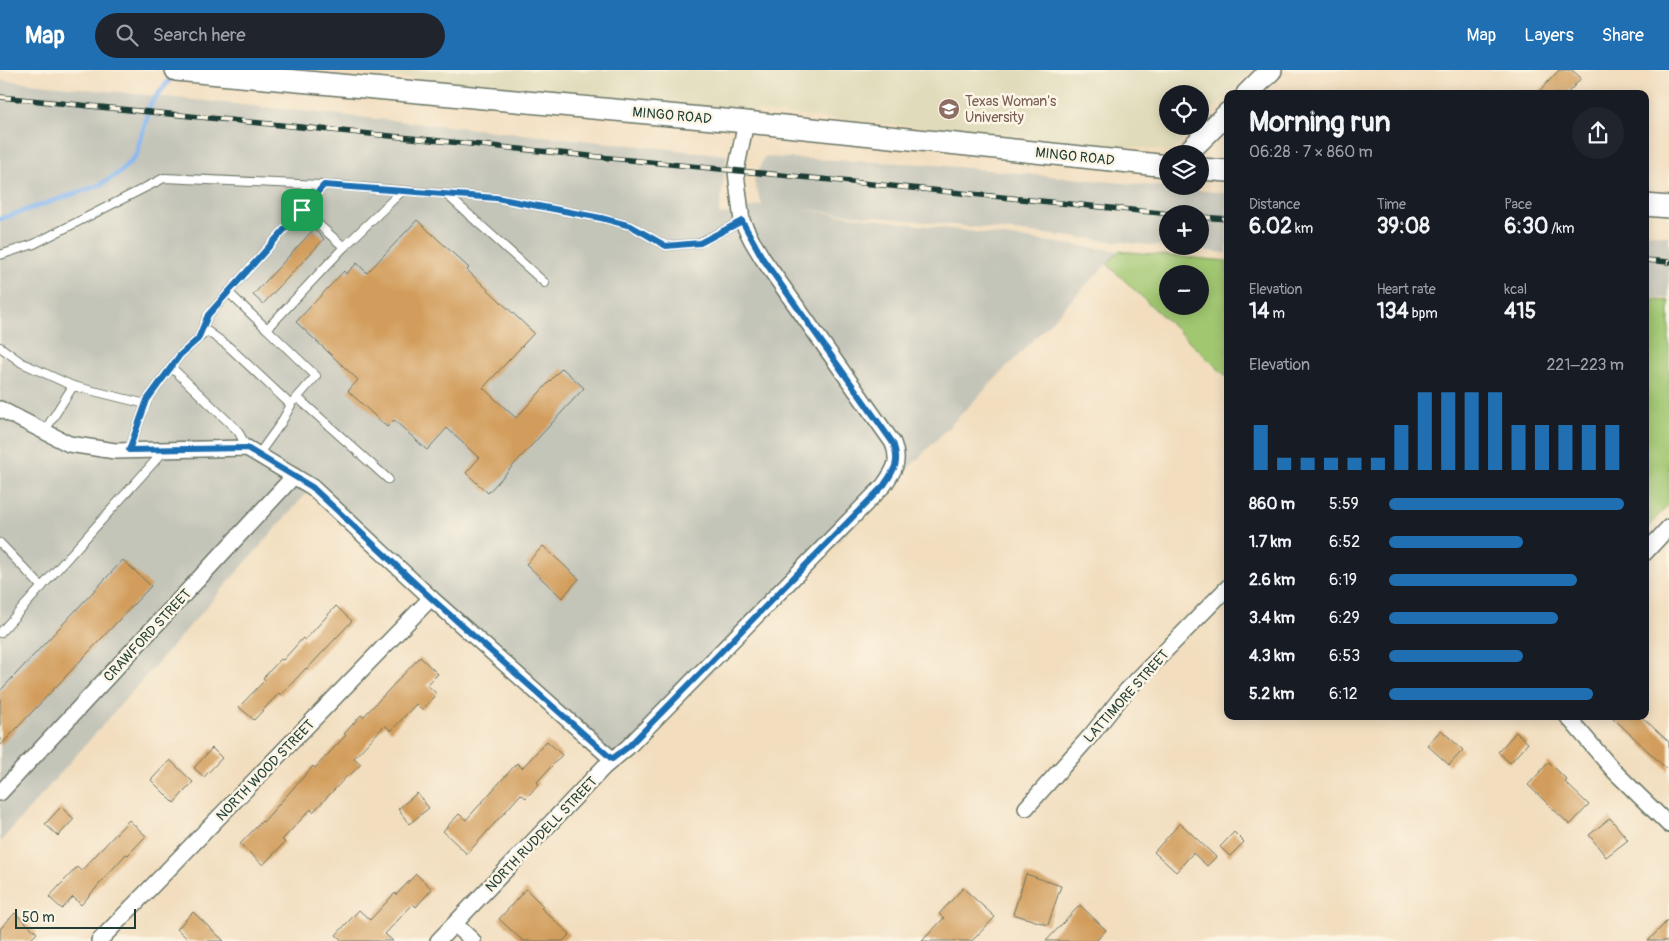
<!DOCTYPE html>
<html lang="en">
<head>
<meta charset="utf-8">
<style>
	:root { --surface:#171b24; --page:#20242c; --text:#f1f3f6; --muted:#9ea1a6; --accent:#1f6fb2 }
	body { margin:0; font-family:Pangolin,sans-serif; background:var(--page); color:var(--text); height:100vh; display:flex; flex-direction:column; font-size:19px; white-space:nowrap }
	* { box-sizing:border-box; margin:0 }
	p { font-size:16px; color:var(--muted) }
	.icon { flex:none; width:28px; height:28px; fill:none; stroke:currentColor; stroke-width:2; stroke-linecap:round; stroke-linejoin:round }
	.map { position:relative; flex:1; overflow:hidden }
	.details { position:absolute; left:1224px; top:20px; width:425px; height:630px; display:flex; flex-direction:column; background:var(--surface); border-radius:10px; box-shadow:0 2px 12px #0003 }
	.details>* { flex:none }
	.fabs { position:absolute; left:1159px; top:15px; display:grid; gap:10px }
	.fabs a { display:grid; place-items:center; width:50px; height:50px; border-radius:50%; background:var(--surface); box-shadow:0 2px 12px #0003; font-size:25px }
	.scale { position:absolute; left:15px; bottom:12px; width:121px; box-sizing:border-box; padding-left:5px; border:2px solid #1f3d34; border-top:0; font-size:14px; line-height:18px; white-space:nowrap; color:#1f3d34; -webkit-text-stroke:4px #fcf5e5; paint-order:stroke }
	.pin { position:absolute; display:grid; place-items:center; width:42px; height:42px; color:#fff; margin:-21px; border-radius:10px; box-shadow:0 2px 8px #0006 }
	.round { display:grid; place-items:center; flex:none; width:52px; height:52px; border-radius:26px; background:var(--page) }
	.overview { display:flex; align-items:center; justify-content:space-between; height:85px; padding:0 25px }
	h1 { font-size:28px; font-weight:700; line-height:38px }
	.stats { display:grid; grid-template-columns:repeat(3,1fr); gap:8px; height:85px; padding:5px 25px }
	.stats div { display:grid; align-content:center }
	.stats b { font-size:21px; font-weight:700 }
	.stats small { font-size:14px; font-weight:400 }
	.stats p { font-size:14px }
	.chart { height:140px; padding:10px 25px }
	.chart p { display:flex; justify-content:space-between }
	.chart svg { width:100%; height:90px; margin-top:5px; stroke:var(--accent); stroke-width:6 }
	ul { padding:0 25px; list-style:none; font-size:16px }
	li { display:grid; grid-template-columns:80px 60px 1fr; align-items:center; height:38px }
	li i { height:12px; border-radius:6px; background:var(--accent) }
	header { display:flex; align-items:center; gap:30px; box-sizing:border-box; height:70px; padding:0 25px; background:var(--accent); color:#fff }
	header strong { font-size:24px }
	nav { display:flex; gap:28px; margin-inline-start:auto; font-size:18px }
	.search { width:350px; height:45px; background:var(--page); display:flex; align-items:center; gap:12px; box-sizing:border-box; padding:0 18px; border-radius:28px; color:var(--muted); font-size:19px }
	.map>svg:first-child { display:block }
</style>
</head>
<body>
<header>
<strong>Map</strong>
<div class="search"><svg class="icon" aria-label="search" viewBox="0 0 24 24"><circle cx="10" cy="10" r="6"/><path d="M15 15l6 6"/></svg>Search here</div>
<nav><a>Map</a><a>Layers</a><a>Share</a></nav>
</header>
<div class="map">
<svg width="1669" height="871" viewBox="0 0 1669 871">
	<rect width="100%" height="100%" fill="#fcf5e5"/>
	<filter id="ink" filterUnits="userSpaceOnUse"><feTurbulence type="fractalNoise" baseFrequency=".02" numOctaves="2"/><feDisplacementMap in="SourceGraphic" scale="10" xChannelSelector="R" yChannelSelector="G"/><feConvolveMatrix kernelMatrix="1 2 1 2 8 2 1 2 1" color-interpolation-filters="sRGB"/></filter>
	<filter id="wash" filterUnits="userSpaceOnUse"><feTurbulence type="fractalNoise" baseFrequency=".0096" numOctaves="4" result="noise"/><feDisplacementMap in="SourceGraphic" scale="20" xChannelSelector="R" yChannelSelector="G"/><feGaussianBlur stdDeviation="1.12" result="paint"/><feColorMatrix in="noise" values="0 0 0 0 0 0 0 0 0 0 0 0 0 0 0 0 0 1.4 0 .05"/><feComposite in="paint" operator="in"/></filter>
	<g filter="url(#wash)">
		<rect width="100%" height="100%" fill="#f2debf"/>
		<path fill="#e0dcbb" d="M324 0H1251L1200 53V24H1168V56H1196L1173 81Z"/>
		<g fill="#c4c5b9" fill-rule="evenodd">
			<path d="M0 10 727 85 719 145 762 135 754 112 764 87 925 94 1227 123V183L790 138 1119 181 620 697 431 528 312 417 0 772ZM1168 144H1200V176H1168Z"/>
			<path d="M1645 163 1669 166V229L1645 227Z"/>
		</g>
		<g fill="#a1c771" stroke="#608252" fill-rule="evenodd">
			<path d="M1119 181 1227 191V307L1107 194ZM1168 204H1200V236H1168Z"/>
			<path d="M1645 229 1669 231V434L1645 460Z"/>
		</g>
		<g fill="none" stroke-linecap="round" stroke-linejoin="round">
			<path stroke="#86b8f3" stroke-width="5" d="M0 149 100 115 119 103 136 86 151 33 168 12 173 3"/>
		</g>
		<g id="blocks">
			<g fill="#d29d5b">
				<path d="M1559 0H1572L1581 8 1567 24H1537Z"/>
				<path d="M417 150 469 198 467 200 534 263 483 318 516 348 562 298 584 318 488 423 466 403 479 388 447 358 427 380 394 350 387 357 348 321 358 310 296 252 344 201 346 204 357 193 367 203Z"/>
				<path d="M314 159 324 169 263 234 253 225Z"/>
				<path d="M543 476 579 509 562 528 526 494Z"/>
				<path d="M123 490 151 516 0 676V621Z"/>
				<path d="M336 536 352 551 307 599 306 598 281 625 279 623 254 650 239 637 265 610 263 608 281 589 283 590 303 568 305 570Z"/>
				<path d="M420 587 438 604 427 615 437 624 422 640 416 634 391 661 385 655 354 688 361 694 349 706 348 705 313 742 311 739 282 770 285 772 263 795 240 774 262 751 263 752 313 696 315 698 346 665 344 664 361 645 363 647Z"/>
				<path d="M1611 646H1641L1669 672V701Z"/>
				<path d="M1441 660 1463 680 1449 695 1427 675Z"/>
				<path d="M1516 662 1528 673 1510 693 1498 682Z"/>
				<path d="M547 671 562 685 537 712 539 714 526 728 521 724 467 784 443 761 459 744 466 750 517 693 522 698Z"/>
				<path d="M212 678 222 688 204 707 194 698Z"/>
				<path d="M170 690 193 712 174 733 151 710Z"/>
				<path d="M1549 692 1567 710 1565 712 1589 735 1570 755 1528 715Z"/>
				<path d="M417 723 429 738 409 754 398 739Z"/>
				<path d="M61 737 74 749 58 766 45 754Z"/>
				<path d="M1610 748 1628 770 1606 787 1589 765Z"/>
				<path d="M129 750 146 766 128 785 126 784 81 835 73 827 62 839 49 827 77 797 81 801Z"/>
				<path d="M1180 753 1216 787 1207 796 1193 783 1176 802 1154 782Z"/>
				<path d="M1234 762 1244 772 1230 786 1220 777Z"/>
				<path d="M416 804 432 819 416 837 413 834 385 864 393 871H343L336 865 359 840 370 850 395 823 396 825Z"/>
				<path d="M1026 804 1061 816 1048 855 1013 844Z"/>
				<path d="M963 818 995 847 972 871H922L944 848 939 844Z"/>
				<path d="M526 819 543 836 541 838 570 864 563 871H523L499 849Z"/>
				<path d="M1080 835 1106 860 1096 871H1046Z"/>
				<path d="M193 842 224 871H190L177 859Z"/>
				<path d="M15 843 37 863 29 871H0V859Z"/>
				<path d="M1669 849V871H1648Z"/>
			</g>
		</g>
	</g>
	<g filter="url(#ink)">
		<use href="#blocks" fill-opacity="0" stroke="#697565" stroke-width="1"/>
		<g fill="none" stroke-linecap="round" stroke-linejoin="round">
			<g stroke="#697565" stroke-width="10">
				<g id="lane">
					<path d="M446 124 545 213"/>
					<path d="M302 140 344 177"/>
					<path d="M0 185 34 174 164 108 343 116 496 128 601 148 631 156 666 176 699 173 742 151"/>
					<path d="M228 222 267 259 344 177 402 121"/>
					<path d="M267 259 316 306 295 330"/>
					<path d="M199 267 208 245 324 115"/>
					<path d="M0 277 22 293 73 316 146 334"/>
					<path d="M171 297 238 361 247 378"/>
					<path d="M298 328 388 409"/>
					<path d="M44 362 73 316"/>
					<path d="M129 380 147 330 180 285 207 261 228 276 291 335 281 353 258 385"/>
					<path d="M0 473 42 517"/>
					<path d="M0 563 164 381"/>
				</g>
			</g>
			<g stroke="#697565" stroke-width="18">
				<g id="street">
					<path d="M0 339 69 374 115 381 247 378 312 417 431 528 612 689"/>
					<path d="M1645 483 1669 457"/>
					<path d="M1567 646 1614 701 1669 755"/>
					<path d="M0 723 294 406"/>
					<path d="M1026 738 1092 664 1127 620 1228 517"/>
					<path d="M455 854 473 871"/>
					<path d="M99 871 431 528"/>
					<path d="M438 871 604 697 628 677 884 415C895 399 900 392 893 373L763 189 752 171 742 151 737 111 736 101 746 52"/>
				</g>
			</g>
			<g stroke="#697565" stroke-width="24">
				<g id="secondary">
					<path d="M176 0 746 52 1168 96"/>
					<path d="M1247 24 1271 0"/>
					<path d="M1186 84 1228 43"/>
					<path d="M1200 99 1228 101"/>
					<path d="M1645 135 1669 137"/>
				</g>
			</g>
			<use href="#lane" stroke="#fff" stroke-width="8"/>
			<use href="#street" stroke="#fff" stroke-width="15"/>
			<use href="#secondary" stroke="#fff" stroke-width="21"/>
			<g stroke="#1f3d34" stroke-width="5.5">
				<g id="rail">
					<path d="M0 27 1171 144"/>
					<path d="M1200 147 1228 149"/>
					<path d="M1645 190 1669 192"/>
				</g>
			</g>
			<use href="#rail" stroke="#fcf5e5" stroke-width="4" stroke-dasharray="11" stroke-linecap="butt"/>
		</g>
	</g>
	<g fill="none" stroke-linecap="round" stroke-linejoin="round" filter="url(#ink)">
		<g stroke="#fff" stroke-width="10">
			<path id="route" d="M324 115 496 128 601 148 631 156 666 176 700 173 742 151 763 189 893 373C900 392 895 399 884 415L628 677 612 689 431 528 312 417 247 378 129 380 147 330 180 285 198 269 208 245Z"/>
		</g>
		<use href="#route" stroke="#1f6fb2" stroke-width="6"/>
	</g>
	<defs>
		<g id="university-disc" transform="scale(1.125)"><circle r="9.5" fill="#8d6e63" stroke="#fcf5e5"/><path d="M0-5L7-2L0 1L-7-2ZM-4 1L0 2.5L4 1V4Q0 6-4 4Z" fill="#fff"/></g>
	</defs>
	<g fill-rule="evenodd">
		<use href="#university-disc" x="949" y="39"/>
	</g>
	<g text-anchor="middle" stroke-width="5" stroke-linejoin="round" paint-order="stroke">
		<g font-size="14" fill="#785e54" stroke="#fcf5e5" text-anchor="start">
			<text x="965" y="36">Texas Woman's<tspan x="965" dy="16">University</tspan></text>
		</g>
		<g font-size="14" fill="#1f3d34" stroke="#fcf5e5">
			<text transform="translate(672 45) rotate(5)" y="5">MINGO ROAD</text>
			<text transform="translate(1075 86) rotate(6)" y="5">MINGO ROAD</text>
			<text transform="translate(147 565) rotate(-47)" y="5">CRAWFORD STREET</text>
			<text transform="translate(1126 626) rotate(-48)" y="5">LATTIMORE STREET</text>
			<text transform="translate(265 700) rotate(-46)" y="5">NORTH WOOD STREET</text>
			<text transform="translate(541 764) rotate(-46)" y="5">NORTH RUDDELL STREET</text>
		</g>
	</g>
</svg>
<div class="fabs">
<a><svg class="icon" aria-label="locate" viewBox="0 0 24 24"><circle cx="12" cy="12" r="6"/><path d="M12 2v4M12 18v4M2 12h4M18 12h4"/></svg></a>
<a><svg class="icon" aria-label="layers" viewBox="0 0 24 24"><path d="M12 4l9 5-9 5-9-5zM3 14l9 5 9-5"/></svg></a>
<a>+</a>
<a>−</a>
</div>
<div class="scale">50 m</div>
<div class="pin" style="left:302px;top:140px;background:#1e9e55"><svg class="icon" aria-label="arrive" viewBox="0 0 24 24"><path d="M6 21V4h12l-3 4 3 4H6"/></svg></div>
<section class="details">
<div class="overview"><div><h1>Morning run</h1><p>06:28 · 7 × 860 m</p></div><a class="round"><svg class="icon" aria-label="share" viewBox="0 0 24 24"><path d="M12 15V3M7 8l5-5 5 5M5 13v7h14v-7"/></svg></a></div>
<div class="stats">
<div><p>Distance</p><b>6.02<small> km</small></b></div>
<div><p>Time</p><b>39:08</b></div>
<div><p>Pace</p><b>6:30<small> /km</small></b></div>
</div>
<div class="stats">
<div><p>Elevation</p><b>14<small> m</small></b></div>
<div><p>Heart rate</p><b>134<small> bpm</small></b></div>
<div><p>kcal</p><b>415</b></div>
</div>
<div class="chart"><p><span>Elevation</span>221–223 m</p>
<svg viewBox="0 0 160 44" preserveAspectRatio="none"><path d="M5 44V22M15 44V38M25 44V38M35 44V38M45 44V38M55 44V38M65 44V22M75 44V6M85 44V6M95 44V6M105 44V6M115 44V22M125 44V22M135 44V22M145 44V22M155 44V22"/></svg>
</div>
<ul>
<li><b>860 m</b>5:59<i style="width:100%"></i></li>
<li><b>1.7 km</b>6:52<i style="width:57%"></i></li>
<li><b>2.6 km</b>6:19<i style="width:80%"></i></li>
<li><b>3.4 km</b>6:29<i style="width:72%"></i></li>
<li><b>4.3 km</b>6:53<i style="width:57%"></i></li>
<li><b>5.2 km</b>6:12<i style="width:87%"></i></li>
</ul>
</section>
</div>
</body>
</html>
